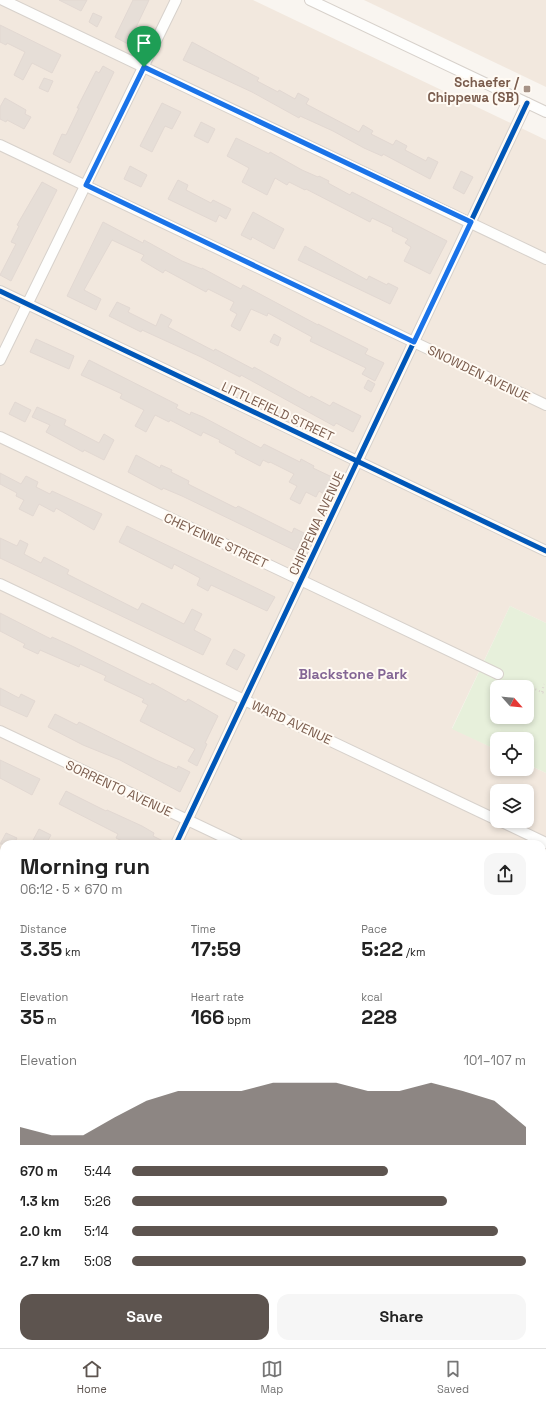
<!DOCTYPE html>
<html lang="en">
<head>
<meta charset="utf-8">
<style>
	:root { --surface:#fff; --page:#f6f6f6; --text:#222; --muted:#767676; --line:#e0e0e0; --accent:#5d544f }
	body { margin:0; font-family:"Space Grotesk",sans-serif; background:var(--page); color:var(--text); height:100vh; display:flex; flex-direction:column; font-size:15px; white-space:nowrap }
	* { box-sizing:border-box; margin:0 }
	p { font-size:13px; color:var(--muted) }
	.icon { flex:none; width:22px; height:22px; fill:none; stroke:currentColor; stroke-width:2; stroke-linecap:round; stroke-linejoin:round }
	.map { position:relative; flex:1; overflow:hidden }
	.sheet { position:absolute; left:0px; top:840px; width:546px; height:508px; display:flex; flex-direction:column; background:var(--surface); border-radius:12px 12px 0 0; box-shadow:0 2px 6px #0003 }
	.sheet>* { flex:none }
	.needle { width:26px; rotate:117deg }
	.fabs { position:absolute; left:490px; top:680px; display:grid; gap:8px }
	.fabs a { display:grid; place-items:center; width:44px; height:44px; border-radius:8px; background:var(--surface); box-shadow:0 2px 6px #0003; font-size:20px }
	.pin { position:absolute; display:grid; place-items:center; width:34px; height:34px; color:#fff; margin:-41px -17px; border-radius:50% 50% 50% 0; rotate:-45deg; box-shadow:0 0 4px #0007 }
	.pin .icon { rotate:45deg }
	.round { display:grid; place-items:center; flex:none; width:42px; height:42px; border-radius:12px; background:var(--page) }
	.headline { display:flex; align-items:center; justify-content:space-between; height:68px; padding:0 20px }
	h1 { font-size:22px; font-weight:800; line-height:30px }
	.metrics { display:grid; grid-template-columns:repeat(3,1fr); gap:6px; height:68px; padding:4px 20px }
	.metrics div { display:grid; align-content:center }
	.metrics b { font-size:20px; font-weight:800 }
	.metrics small { font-size:11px; font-weight:400 }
	.metrics p { font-size:11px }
	.chart { height:112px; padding:8px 20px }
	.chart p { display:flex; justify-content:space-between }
	.chart svg { width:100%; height:72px; margin-top:4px; fill:var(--accent); opacity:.7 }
	.cta { display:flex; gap:8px; margin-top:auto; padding:8px 20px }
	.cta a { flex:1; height:46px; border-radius:12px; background:var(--accent); color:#fff; font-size:16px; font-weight:800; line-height:46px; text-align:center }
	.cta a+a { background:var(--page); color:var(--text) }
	ul { padding:0 20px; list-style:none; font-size:13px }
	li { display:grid; grid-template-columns:64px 48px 1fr; align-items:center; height:30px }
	li i { height:10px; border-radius:5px; background:var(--accent) }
	.dock { display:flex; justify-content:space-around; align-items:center; height:56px; border-top:1px solid var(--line); background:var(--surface); font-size:11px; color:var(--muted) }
	.dock a { display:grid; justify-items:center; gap:2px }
	.dock .on { color:var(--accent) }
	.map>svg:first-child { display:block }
</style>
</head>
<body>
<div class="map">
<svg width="546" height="1348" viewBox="0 0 546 1348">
	<rect width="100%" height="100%" fill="#f9f5f0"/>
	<g fill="#f2e8de" fill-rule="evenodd">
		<path d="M0 0H253L546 140V623L510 606 452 728 497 750V769H527V764L546 773V1348H414L406 1344H542V844H4V1154L0 1152ZM497 791H527V821H497Z"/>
		<path d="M364 0H546V87Z"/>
		<path d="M0 1195 4 1197V1344H315L324 1348H0Z"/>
	</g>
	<path fill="#e7f0db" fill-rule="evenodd" d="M510 606 546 623V773L527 764V739H497V750L452 729ZM497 687H527V717H497Z"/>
	<g fill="#e6ded7" stroke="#e2d8d2">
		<path d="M59 0H87L81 11Z"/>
		<path d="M133 0H149L128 44 115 37Z"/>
		<path d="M93 13 102 17 97 27 89 22Z"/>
		<path d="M0 25 61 55 52 73 32 63 23 80 14 75 25 52 7 43 6 45 0 42Z"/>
		<path d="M192 42 253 75 259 78 257 81 278 92 279 90 295 99 298 93 309 99 306 104 344 124 359 132 363 125 373 131 371 134 393 145 396 140 407 146 405 150 426 161 428 157 438 162 430 179 383 154 382 156 364 148 333 131 300 116 299 118 252 92 183 60Z"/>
		<path d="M103 66 114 72 70 163 53 154 62 134 66 135 79 108H77L96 71 99 73Z"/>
		<path d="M44 78 53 81 48 92 39 88Z"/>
		<path d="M5 98 26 110 25 114 31 117 24 129 7 120 6 122 0 119V107Z"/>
		<path d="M162 103 181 112 172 129 165 126 152 152 140 146Z"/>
		<path d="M201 122 215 129 208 143 194 136Z"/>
		<path d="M236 138 269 154 270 152 302 170 318 177 319 176 329 181 328 183 350 195 352 192 447 241 430 274 404 261 411 247 405 243 408 239 392 231 393 228 372 218 370 222 306 189 305 190 289 182 287 185 275 178 267 195 242 182 249 168 227 156Z"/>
		<path d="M130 166 147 175 141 187 124 179Z"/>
		<path d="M461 171 473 177 464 194 453 188Z"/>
		<path d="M178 180 188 185 186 190 211 203 213 200 231 209 226 219 219 215 216 222 168 199Z"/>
		<path d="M42 182 57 190 11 281 0 275 16 244 11 242 19 226 17 225Z"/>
		<path d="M253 212 284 229 274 249 252 237 251 240 241 235Z"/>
		<path d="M103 222 143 243 144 240 182 261 202 269V268L241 289 243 285 318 325V324L368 349 365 354 384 363 375 381 362 374 366 368 310 341 312 337 268 313 267 316 251 309 240 331 231 326 237 314 230 310 234 302 208 289 206 292 165 270 163 273 141 260 144 255 112 240 84 290 101 299 96 310 67 296Z"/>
		<path d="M305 246 367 280 369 276 387 285 388 283 398 288 390 304 298 260Z"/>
		<path d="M117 302 130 308 128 312 156 326 161 314 172 320 168 327 214 351 215 349 253 369 254 367 310 398 311 396 330 406 333 402 361 416 353 432 336 423 334 426 241 375 240 377 201 357 142 330 141 332 109 316Z"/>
		<path d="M274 334 281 338 278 346 270 342Z"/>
		<path d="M36 339 74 356 69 369 30 352Z"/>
		<path d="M89 360 178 405 176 408 190 415 191 412 203 417 261 448 264 444 300 462 301 459 314 466 313 468 332 477 324 494 319 491 316 497 306 492 300 504 290 499 297 486 289 482 294 474 270 462 269 463 263 460 260 466 235 453 236 451 219 442 220 440 203 432 201 436 170 420 169 422 155 415 146 432 135 426 144 410 120 398 122 394 81 375Z"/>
		<path d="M368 380 375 384 371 392 364 388Z"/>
		<path d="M15 402 31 410 25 422 9 414Z"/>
		<path d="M37 407 66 420 64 425 99 443 104 434 114 440 104 460 84 450 83 452 46 432 50 425 32 417Z"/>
		<path d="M136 455 160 468 161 465 172 470 171 472 189 481 188 484 236 508 238 506 292 533 294 528 304 533 296 551 182 496 163 488 162 490 128 472Z"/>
		<path d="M0 473 21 484 26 476 38 482 36 487 50 494 52 491 102 514 94 530 56 508 54 512 39 504 33 516 19 509 24 500 16 496 17 493 0 484Z"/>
		<path d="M127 526 275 597 267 611 211 585 208 591 197 585 200 578 174 564 172 569 119 542Z"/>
		<path d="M0 538 17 546 20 540 28 544 24 554 41 563 44 557 69 570 67 574 138 610 142 603 184 624 192 609 202 614 194 630 211 639 203 655 0 558Z"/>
		<path d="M0 613 51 639 52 637 72 646 151 685 152 683 186 702 188 699 218 716 205 743 207 744 197 766 188 761 195 749 140 721 148 705 142 702 144 699 104 680 106 676 80 664 79 667 40 650 38 654 23 647 25 644 0 631Z"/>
		<path d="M234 649 245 655 237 670 226 664Z"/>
		<path d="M0 688 19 698 21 694 35 701 27 717 0 705Z"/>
		<path d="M55 714 77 725 79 722 156 760 177 769 178 766 190 772 180 792 120 760 83 745 48 727Z"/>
		<path d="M0 760 40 779 32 795 0 778Z"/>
		<path d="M66 791 106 811 107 810 142 826 154 833 153 836 169 844H128L116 838 118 834 59 804Z"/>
		<path d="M39 829 51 835 46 844H31Z"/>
		<path d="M6 833 17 838 14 844H0Z"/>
	</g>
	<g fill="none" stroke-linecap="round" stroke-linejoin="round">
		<g stroke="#d7d1cb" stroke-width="12">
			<g id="minor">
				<path d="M3 0 546 259"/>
				<path d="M310 0 546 112"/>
				<path d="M0 145 546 405"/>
				<path d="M0 291 546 551"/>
				<path d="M0 360 176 0"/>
				<path d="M0 437 498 674"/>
				<path d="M0 584 497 820"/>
				<path d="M0 731 238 844"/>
				<path d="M500 821 546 843"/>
				<path d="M176 844 527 103"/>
				<path d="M0 878 4 880"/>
				<path d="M542 974 546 965"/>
				<path d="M542 988 546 990"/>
				<path d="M0 1025 4 1027"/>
				<path d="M542 1135 546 1137"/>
				<path d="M0 1172 4 1174"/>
				<path d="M0 1216 4 1208"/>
				<path d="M542 1282 546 1284"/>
				<path d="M0 1322 4 1324"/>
				<path d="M47 1344 55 1348"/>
				<path d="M363 1344 372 1348"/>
			</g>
		</g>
		<g stroke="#dcd5d0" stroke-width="2" stroke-dasharray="1 3" stroke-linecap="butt">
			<path d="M528 686 546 694"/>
			<path d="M542 692 544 684"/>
		</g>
		<use href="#minor" stroke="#fefefd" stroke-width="10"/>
		<g stroke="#fffaf3" stroke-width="8">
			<g id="cycleway">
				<path d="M0 291 546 551"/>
				<path d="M176 844 527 103"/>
			</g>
		</g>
		<use href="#cycleway" stroke="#0057b8" stroke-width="5"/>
	</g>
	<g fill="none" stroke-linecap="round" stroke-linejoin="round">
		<g stroke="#fff" stroke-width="8">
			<path id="route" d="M144 67 471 222 414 342 86 185Z"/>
		</g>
		<use href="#route" stroke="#1a73e8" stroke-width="5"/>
	</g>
	<rect fill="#a69286" stroke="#fffaf3" stroke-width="1.5" x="523" y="85" width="8" height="8" rx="2"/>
	<g text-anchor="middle" stroke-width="4" stroke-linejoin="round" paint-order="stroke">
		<g font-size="13" font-weight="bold" fill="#7a5c4d" stroke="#fffaf3" text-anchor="end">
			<text x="519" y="87">Schaefer /<tspan x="519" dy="15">Chippewa (SB)</tspan></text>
		</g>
		<g font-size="13" fill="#7a5c4d" stroke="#fffaf3">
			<text transform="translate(479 373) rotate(26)" y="5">SNOWDEN AVENUE</text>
			<text transform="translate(278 411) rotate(25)" y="5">LITTLEFIELD STREET</text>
			<text transform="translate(316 523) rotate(-65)" y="5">CHIPPEWA AVENUE</text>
			<text transform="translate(216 540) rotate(25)" y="5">CHEYENNE STREET</text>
			<text transform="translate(292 722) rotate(25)" y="5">WARD AVENUE</text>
			<text transform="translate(119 788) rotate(25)" y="5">SORRENTO AVENUE</text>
		</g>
		<g font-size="14" font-weight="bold" fill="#846695" stroke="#fffaf3">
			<text x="353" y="679">Blackstone Park</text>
		</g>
	</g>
</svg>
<div class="fabs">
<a><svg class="needle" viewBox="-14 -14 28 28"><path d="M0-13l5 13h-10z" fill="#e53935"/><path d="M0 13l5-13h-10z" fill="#767676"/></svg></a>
<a><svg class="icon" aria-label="locate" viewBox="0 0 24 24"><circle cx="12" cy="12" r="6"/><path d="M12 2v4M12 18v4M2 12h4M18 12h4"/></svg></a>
<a><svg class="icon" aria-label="layers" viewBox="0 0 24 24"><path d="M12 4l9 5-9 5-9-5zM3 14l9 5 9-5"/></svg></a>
</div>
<div class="pin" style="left:144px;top:67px;background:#1e9e55"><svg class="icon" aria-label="arrive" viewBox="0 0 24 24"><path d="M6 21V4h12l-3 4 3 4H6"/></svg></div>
<section class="sheet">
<div class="headline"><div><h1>Morning run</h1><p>06:12 · 5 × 670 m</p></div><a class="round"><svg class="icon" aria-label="share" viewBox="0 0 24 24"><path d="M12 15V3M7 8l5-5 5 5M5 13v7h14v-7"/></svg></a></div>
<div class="metrics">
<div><p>Distance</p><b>3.35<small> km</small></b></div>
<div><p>Time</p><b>17:59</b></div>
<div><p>Pace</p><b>5:22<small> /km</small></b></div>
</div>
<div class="metrics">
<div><p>Elevation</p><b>35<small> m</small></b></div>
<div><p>Heart rate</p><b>166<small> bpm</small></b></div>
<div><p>kcal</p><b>228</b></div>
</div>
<div class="chart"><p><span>Elevation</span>101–107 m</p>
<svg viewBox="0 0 160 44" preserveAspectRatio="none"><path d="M0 44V33L10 38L20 38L30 27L40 17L50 11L60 11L70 11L80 6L90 6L100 6L110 11L120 11L130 6L140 11L150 17L160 33V44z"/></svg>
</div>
<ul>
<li><b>670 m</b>5:44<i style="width:65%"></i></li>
<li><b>1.3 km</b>5:26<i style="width:80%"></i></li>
<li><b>2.0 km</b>5:14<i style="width:93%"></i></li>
<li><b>2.7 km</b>5:08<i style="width:100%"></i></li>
</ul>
<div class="cta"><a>Save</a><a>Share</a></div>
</section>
</div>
<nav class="dock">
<a class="on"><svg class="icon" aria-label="home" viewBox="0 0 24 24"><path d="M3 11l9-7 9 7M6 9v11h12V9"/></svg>Home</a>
<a><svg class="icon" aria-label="map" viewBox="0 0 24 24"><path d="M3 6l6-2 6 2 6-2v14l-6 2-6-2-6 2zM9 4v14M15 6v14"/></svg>Map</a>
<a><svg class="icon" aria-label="saved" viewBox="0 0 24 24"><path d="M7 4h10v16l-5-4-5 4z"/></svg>Saved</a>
</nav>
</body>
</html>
